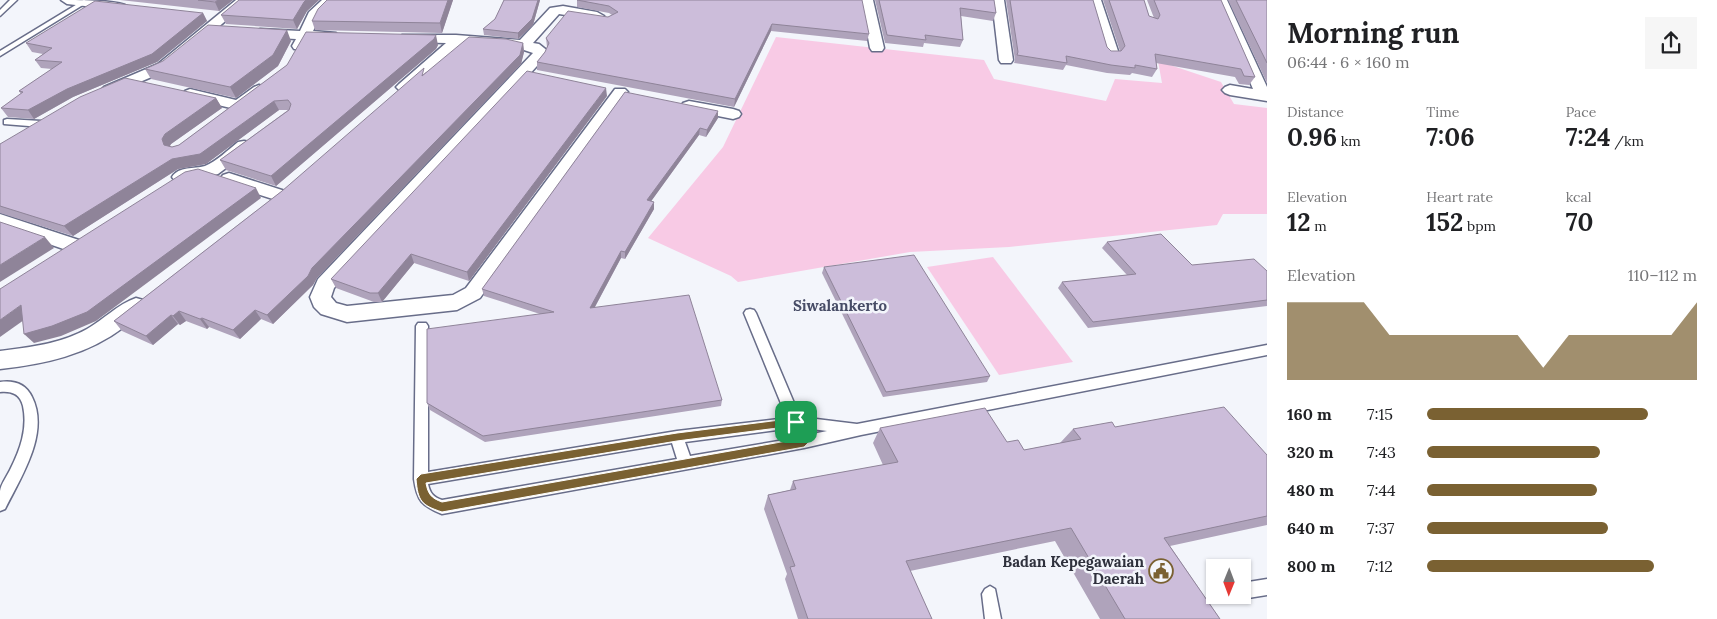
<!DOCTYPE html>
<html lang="en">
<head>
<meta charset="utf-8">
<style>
	:root { --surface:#fff; --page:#f6f6f6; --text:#202124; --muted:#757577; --accent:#7a6132 }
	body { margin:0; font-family:Lora,serif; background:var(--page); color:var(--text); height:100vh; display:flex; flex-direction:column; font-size:19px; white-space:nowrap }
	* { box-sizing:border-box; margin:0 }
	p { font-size:16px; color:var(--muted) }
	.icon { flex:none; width:28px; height:28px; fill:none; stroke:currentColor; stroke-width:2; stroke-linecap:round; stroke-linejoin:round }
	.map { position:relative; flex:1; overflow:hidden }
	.sheet { display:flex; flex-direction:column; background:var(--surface); width:450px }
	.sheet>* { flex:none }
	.needle { width:32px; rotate:181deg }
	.fabs { position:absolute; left:1206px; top:559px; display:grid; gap:10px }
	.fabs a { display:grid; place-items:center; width:45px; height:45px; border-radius:0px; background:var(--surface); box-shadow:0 1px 4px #0004; font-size:25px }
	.pin { position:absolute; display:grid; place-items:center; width:42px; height:42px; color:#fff; margin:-21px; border-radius:10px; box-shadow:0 2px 8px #0006 }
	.round { display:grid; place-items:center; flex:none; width:52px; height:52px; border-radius:0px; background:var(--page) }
	.head { display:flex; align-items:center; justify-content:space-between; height:85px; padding:0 20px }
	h1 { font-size:28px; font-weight:700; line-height:38px }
	.metrics { display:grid; grid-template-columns:repeat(3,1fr); gap:8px; height:85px; padding:5px 20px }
	.metrics div { display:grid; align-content:center }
	.metrics b { font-size:25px; font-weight:700 }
	.metrics small { font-size:14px; font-weight:400 }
	.metrics p { font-size:14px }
	.chart { height:140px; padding:10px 20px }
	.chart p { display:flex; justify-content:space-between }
	.chart svg { width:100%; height:90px; margin-top:5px; fill:var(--accent); opacity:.7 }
	ul { padding:0 20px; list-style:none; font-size:16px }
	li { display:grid; grid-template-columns:80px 60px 1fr; align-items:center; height:38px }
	li i { height:12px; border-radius:6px; background:var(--accent) }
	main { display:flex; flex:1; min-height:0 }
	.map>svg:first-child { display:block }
</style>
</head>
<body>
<main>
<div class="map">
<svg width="1267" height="619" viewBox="0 0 1267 619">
	<rect width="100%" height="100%" fill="#f3f5fb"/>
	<g fill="#f8cae5">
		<path d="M776 37 984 60 994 79 1106 101 1115 79 1162 83 1158 61 1221 82 1234 104 1267 108V214H1223L1217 225 1009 247 910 252 738 282 731 276 648 238 723 147Z"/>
		<path d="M993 257 1073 362 999 375 927 267Z"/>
	</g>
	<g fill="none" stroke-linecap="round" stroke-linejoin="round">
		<g stroke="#686d89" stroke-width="3">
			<g id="service">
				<path d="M10 0H17L0 16V10Z"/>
				<path d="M84 0 87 2 86 3 0 56V51Z"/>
				<path d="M7 119 41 121 45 124 41 127 4 124V120Z"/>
				<path d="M750 309 754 310 756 313 800 417 857 424 1267 345V355L861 435 804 448 442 514C422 506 417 501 414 479L416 326 418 323H426L428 326V472L677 431 787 418 744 313 746 310ZM792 428 796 438 690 456 685 442ZM805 428 827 431 808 435ZM672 443 677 459 442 500C433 497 430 493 428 484Z"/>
				<path d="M0 382C14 380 26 384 32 397 50 433 21 477 5 509L0 511C0 504 0 497 0 491 1 484 7 476 10 470 20 450 28 429 23 406 20 394 12 391 0 392Z"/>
				<path d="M1267 579V595L1242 599 1237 596 1236 595H1242V583Z"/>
				<path d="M990 586 995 589 1001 619H985L982 594 985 589Z"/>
			</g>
		</g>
		<g stroke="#686d89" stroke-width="3">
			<g id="minor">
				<path d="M61 0C74 0 118 0 127 6L120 10 67 4Z"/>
				<path d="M236 0H250L168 70 114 93H104L101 90 104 87 158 64Z"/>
				<path d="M322 0H336L320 17 313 31 336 33 338 36 336 39H309L304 49H294L292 46 296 39 260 37 253 33 260 29 300 31 309 12Z"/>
				<path d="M861 0H873L884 48 882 51H872L870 48Z"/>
				<path d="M992 0H1004L1013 60 1011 63H1001L999 60Z"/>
				<path d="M1089 0H1101L1119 54 1117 57H1107L1105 54Z"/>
				<path d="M1215 0H1227L1267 87V101L1230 95 1225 93 1222 90 1225 87 1230 85 1253 89Z"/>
				<path d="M563 6 597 12 604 16 597 20 559 14 533 43 539 44 549 52 547 55 334 288 331 297 336 303 347 306 453 295 466 288 615 89H625L628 92 625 95 480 298 457 310 347 322 321 314 314 307 310 297 318 279 533 53 518 48 463 43 409 90H399L396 87 399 84 446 43 407 42 400 38 402 35H456L520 40 550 8Z"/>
				<path d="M259 85 264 87 267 90 264 93 245 108 239 110 185 97 182 94 185 91 190 89 236 100 254 87Z"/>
				<path d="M689 101 733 109 739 111 741 114 739 117 733 119 683 109 681 106 683 103Z"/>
				<path d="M244 141 250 142 252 146 250 150 218 174 181 183 175 181 172 177C179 166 194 169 205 166 216 162 229 149 238 142Z"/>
				<path d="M229 173 285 191 288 195 285 199 279 201 223 183 220 179 223 175Z"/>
				<path d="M0 214 82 241 85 246 82 251 75 253 0 227Z"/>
				<path d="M136 298 143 300 147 306C142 315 132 321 124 327 87 355 45 364 0 369V351C30 347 60 344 87 329 103 320 118 304 136 298Z"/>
			</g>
		</g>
		<use href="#service" fill="#fff" fill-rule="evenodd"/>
		<use href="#minor" fill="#fff" fill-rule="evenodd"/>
	</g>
	<g fill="#afa3bb">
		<path d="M120 0H233L219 11Z"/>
		<path d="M239 0H319L307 11 297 29 226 24 221 15Z"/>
		<path d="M327 0H453L442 33 315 30 312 21Z"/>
		<path d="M504 0H540L533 25 518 39 484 35 483 29 495 19Z"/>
		<path d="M577 0 869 34 867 41 771 31 734 107 537 70V62L545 52 547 47 546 38 608 17 612 15 609 13 577 7Z"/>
		<path d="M875 0H994L996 13 993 21 961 16 963 40 960 47 924 43 923 47 885 43Z"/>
		<path d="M1006 0H1093L1107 47 1111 51H1120L1103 0H1144L1149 16 1154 18 1147 0H1221L1255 77 1249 85 1239 84 1235 77 1156 63 1157 69 1152 77 1132 73 1130 75 1107 73 1066 65 1063 70 1014 63 1015 60Z"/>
		<path d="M1228 0H1267V83Z"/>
		<path d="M203 13 207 21 157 62 73 97 34 119 8 117 1 108 21 94 19 91 52 69 41 68 35 60 43 54 32 52 26 43Z"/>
		<path d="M291 41 278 66 236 98 151 79 145 69Z"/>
		<path d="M523 43 524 52 521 64 317 278 313 285 273 324 261 319 240 339 209 327 207 329 186 321 180 325 178 324 153 345 122 331 114 321 282 191 426 72Z"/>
		<path d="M438 45 436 49 276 186 226 170 220 160 288 110H279L206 164 178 169 73 236 0 213V144L216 98 222 108 171 144 170 146 172 147 179 145 287 65Z"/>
		<path d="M625 92 718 118 706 137 699 135 651 201 654 209 625 259 621 258 595 307 722 400 721 406 485 442 430 410 427 403 540 314 484 296 482 289Z"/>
		<path d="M607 96 469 281 414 263 382 302H374L336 288 331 279Z"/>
		<path d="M1107 242 1192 265 1267 271V306L1088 328 1058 288 1062 282 1127 275 1102 248Z"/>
		<path d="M824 267 990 376 987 382 883 397 822 273Z"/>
		<path d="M1115 427 1267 455V525L1170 546 1220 619H1100L1055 541 910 571 932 619H798L785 579 787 574 764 509 768 495 790 490 793 481 883 465 873 443 880 428 1007 442 1024 450 1060 443 1073 429Z"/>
	</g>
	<g fill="#8f8499">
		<path d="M218 0H233L219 11 215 2Z"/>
		<path d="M306 0H319L307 11 297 29 293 20 304 2Z"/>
		<path d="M448 0H453L442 33 440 23Z"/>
		<path d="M538 0H540L533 25 518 39V33Z"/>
		<path d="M203 13 207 21 157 62 73 97 34 119 28 110Z"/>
		<path d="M772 24 771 31 734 107 735 99Z"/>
		<path d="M287 30 291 41 278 66 236 98 230 87Z"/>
		<path d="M436 35 438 45 436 49 276 186 271 176Z"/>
		<path d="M523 43 524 52 521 64 317 278 313 285 273 324 267 315 312 268Z"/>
		<path d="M606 88 607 96 469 281 467 272Z"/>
		<path d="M216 98 222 108 171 144 168 149 164 145 162 139 165 134Z"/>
		<path d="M274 101 279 110 206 164 178 169 73 236 64 226 172 159Z"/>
		<path d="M718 111V118L706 137 707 130Z"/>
		<path d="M700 128 699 135 647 207V200Z"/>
		<path d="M256 188 261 198 96 321 61 336 34 343 24 334Z"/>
		<path d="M654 202V209L625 259V252Z"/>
		<path d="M45 237 54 248 0 282V265Z"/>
		<path d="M621 251V258L591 314 590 308Z"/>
		<path d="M411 254 414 263 382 302 378 293Z"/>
		<path d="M21 305 31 315 0 337V320Z"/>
		<path d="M255 310 261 319 240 339 233 330Z"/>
		<path d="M179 311 186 321 180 325 173 316Z"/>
		<path d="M171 315 178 324 153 345 146 336Z"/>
		<path d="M202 318 209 327 207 329 200 319Z"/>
	</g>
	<g fill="#ccbdda" stroke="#8f8499">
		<path d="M198 0H218L215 2Z"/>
		<path d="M239 0H306L304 2 293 20 221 15Z"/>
		<path d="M327 0H448L440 23 312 21 318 9Z"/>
		<path d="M504 0H538L532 19 518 33 483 29 495 19Z"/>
		<path d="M577 0H862L869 34 772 24 735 99 537 62 545 52 549 43 546 38 568 11 608 17 618 12 609 6Z"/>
		<path d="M879 0H994L996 13 960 8 963 40 925 35 926 40 887 35Z"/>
		<path d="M1010 0H1093L1107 47 1111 51H1121L1125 46 1109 0H1144L1149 16 1158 19 1160 15 1154 0H1221L1255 77 1244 76 1241 69 1155 54 1157 69 1135 65V68L1111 65 1066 56 1067 63 1017 55 1018 52Z"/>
		<path d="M1236 0H1267V63Z"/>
		<path d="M95 1 203 13 152 54 67 89 28 110 1 108 23 92 19 91 62 62 35 60 52 48 26 43Z"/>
		<path d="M208 25 287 30 273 55 230 87 145 69 163 61Z"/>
		<path d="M306 32 436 35 434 39 271 176 220 160 289 110 291 104 288 100 274 101 200 154 172 159 64 226 0 206V144L80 97 125 78 216 98 165 134 162 139 164 145 172 147 179 145 287 65Z"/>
		<path d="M469 37 506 39 523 43 520 55 312 268 308 276 267 315 255 310 233 330 202 318 200 319 179 311 173 316 171 315 146 336 114 321 282 191 424 68 422 76Z"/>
		<path d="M527 71 606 88 467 272 411 254 378 293H370L331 279Z"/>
		<path d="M625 92 718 111 707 130 700 128 647 200 654 202 625 252 621 251 590 308 689 295 722 400 483 436 427 403V329L554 312 482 289Z"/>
		<path d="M198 169 256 188 87 312 52 326 24 334 21 305 0 320V289L185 172Z"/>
		<path d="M0 222 45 237 0 265Z"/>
		<path d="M1161 234 1192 265 1254 259 1267 271V300L1093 322 1062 282 1136 274 1107 242Z"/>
		<path d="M914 255 990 376 886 392 824 267Z"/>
		<path d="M1224 407 1267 455V516L1164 538 1220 619H1125L1071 528 906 561 932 619H808L790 567 795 566 768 495 796 489 793 481 898 462 880 428 985 408 1007 442 1018 440 1024 450 1081 439 1073 429 1112 422 1115 427Z"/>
	</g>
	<path fill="#7a6132" stroke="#fff" fill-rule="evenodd" d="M796 418 799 419 809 442 804 447 442 512C421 505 418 501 416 479L421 474 677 433ZM793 426 798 439 442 502C431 498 428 494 426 483L677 441Z"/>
	<defs>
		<g id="civic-ring" transform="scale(1.25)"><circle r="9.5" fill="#f3f5fb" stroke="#7a6132" stroke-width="1.5"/><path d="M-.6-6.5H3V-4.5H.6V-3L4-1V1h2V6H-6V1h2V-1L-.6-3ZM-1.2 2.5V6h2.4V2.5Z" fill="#7a6132"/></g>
	</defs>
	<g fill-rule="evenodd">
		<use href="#civic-ring" x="1161" y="571"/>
	</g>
	<g text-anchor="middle" stroke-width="5" stroke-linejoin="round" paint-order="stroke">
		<g font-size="15" font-weight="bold" fill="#474c66" stroke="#f3f5fb">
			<text x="840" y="311">Siwalankerto</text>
		</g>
		<g font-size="15" font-weight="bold" fill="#2f313d" stroke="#f3f5fb" text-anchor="end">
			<text x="1144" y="567">Badan Kepegawaian<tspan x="1144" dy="17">Daerah</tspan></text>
		</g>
	</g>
</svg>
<div class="fabs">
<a><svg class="needle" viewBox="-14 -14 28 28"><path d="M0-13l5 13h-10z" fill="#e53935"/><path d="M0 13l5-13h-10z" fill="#757577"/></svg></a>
</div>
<div class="pin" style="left:796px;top:422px;background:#1e9e55"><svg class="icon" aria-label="arrive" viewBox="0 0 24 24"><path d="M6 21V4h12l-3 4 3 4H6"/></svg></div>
</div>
<section class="sheet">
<div class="head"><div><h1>Morning run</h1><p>06:44 · 6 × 160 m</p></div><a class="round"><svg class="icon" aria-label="share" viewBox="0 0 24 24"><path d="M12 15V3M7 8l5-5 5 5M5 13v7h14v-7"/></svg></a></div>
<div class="metrics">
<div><p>Distance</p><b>0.96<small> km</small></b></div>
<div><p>Time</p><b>7:06</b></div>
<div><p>Pace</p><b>7:24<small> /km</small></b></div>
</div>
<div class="metrics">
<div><p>Elevation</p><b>12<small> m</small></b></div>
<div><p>Heart rate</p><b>152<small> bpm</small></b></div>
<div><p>kcal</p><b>70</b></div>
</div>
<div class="chart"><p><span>Elevation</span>110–112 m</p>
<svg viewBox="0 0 160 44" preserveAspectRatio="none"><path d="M0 44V6L10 6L20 6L30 6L40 22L50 22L60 22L70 22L80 22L90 22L100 38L110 22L120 22L130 22L140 22L150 22L160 6V44z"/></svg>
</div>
<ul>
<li><b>160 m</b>7:15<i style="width:82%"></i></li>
<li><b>320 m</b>7:43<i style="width:64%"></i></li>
<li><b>480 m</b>7:44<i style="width:63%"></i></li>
<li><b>640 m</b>7:37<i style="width:67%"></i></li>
<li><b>800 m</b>7:12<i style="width:84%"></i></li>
</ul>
</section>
</main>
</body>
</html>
